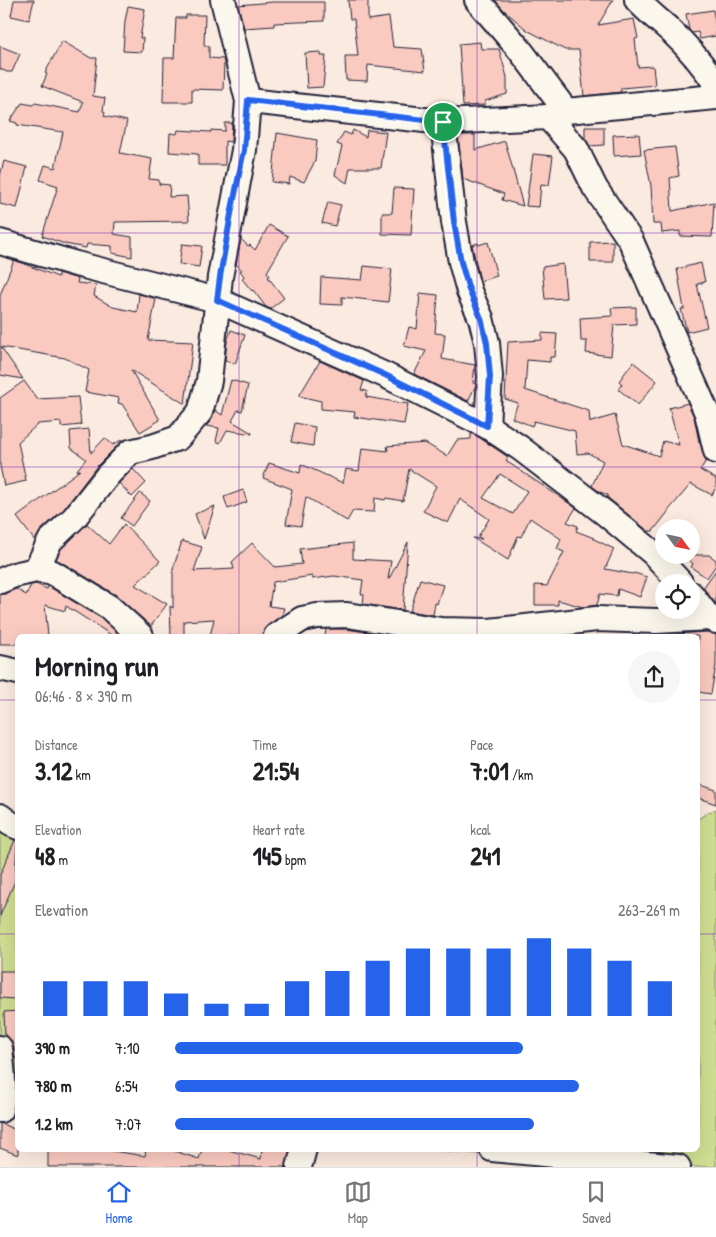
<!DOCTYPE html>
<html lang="en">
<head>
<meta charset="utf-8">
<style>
	:root { --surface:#fff; --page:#f6f6f6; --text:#202124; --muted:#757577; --line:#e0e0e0; --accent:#2563eb }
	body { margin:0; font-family:"Patrick Hand",sans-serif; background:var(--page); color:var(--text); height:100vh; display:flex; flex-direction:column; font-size:19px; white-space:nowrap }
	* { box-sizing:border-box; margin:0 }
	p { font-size:16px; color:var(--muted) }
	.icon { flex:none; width:28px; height:28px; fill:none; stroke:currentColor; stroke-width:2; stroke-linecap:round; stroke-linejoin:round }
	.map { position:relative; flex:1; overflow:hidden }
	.panel { position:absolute; left:15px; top:634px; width:685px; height:518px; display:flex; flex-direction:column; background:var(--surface); border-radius:8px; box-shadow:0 5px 20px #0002 }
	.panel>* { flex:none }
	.needle { width:32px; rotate:123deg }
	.fabs { position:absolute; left:655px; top:519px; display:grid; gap:10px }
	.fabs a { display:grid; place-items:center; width:45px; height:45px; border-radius:50%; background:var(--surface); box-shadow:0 5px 20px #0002; font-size:25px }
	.pin { position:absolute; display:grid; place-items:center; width:42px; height:42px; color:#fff; margin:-21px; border:2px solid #fff; border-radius:50%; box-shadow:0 1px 5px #0007 }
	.round { display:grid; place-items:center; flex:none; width:52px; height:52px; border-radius:26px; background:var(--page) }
	.summary { display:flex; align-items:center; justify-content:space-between; height:85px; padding:0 20px }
	h1 { font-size:28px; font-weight:700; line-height:38px }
	.figures { display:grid; grid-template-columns:repeat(3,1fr); gap:8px; height:85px; padding:5px 20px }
	.figures div { display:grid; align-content:center }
	.figures b { font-size:25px; font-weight:700 }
	.figures small { font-size:14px; font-weight:400 }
	.figures p { font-size:14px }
	.chart { height:140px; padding:10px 20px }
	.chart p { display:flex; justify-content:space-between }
	.chart svg { width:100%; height:90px; margin-top:5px; stroke:var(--accent); stroke-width:6 }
	ul { padding:0 20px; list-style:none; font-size:16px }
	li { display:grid; grid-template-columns:80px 60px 1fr; align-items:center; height:38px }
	li i { height:12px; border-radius:6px; background:var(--accent) }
	.dock { display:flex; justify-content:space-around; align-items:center; height:70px; border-top:1px solid var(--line); background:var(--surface); font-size:14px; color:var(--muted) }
	.dock a { display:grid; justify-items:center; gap:2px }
	.dock .active { color:var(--accent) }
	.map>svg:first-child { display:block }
</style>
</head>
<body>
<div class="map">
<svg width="716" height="1167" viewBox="0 0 716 1167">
	<rect width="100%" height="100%" fill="#fbeadf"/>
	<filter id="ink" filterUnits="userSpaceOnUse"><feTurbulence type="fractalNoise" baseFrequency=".02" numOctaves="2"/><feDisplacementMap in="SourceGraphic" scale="10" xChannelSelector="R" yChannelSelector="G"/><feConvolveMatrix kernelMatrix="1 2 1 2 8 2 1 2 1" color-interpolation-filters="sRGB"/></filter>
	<g filter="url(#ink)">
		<g fill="#cfde92" stroke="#788066">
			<path d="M716 809V1167H579L578 1163 425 1149H698V819L707 813Z"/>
			<path d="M0 821 17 823V1098L0 1096Z"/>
		</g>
		<g fill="#facac0" stroke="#22223b" fill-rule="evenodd">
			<path d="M14 0H34L29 20 11 16Z"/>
			<path d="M348 0H368V20L389 17 393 47 422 49 425 71 368 65 367 81 346 80 345 56H358L354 19H350Z"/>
			<path d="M495 0H613L598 25 634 19 638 38 635 39 638 67 653 66 655 85 621 88V92L584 96 579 50H565L527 30 505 11Z"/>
			<path d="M273 2H324V21L274 23V26L244 28 238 5Z"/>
			<path d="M128 6 145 9 140 38H143L142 52 123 51 125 21Z"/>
			<path d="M713 10 716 28V36L700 39 698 32 692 33 689 30 686 14Z"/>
			<path d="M186 15H205L204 46H209V58L223 59 224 63 223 90 192 89V102H163L164 58H174L176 18H186Z"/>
			<path d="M62 41 91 58H97L93 96 105 98 103 111 105 112 104 116 127 121 120 153 152 159 149 179 159 180V184L170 185 169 197 187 196 189 221 115 222 114 234 132 237V257L112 253V246L87 244 86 248 65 244 42 236 58 186 40 180 45 165 55 168 63 132 17 125V123L10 121 22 103 33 105 35 103 80 112 83 102 42 86 47 74 45 73Z"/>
			<path d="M480 42 481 49H499L507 77V94L485 101V105L463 106 459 44Z"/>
			<path d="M0 46 20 54 12 72H7L0 69Z"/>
			<path d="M321 52V56H326L323 87 307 88 305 53Z"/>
			<path d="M225 123H232L231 142 225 141V165H198V154L169 152 170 133 177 134 178 130 211 132V130L225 131Z"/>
			<path d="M585 127H604V145L590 146 585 138Z"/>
			<path d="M353 130 366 137 367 130 386 132 381 168H350L347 183 335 175 342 146 337 144 344 132 351 135Z"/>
			<path d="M277 133 317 140 315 161 304 182 290 177 289 184 272 182Z"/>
			<path d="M639 134 641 154 614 156 613 135Z"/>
			<path d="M458 135H475V150L505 141 523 206 502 200 504 194 463 179Z"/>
			<path d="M675 147 679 176 670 178 672 211 714 202 712 237 680 236V231L662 233 661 224H653L651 186 644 150Z"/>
			<path d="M533 154 553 156 549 185 541 184 539 207 526 206Z"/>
			<path d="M4 161 27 167 17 208 0 204V176Z"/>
			<path d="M394 188 414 189 411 235 382 234V213H392Z"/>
			<path d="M328 202 341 205 335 226 322 223Z"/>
			<path d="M269 225 288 236 267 272 270 276 268 277 284 298 270 309 266 307 253 290 252 291 242 279 244 276 240 271 242 270 236 264 241 239 248 246 250 245 255 250Z"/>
			<path d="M613 241V262H590V242Z"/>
			<path d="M488 242 497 276 480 281 472 245 478 243V245Z"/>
			<path d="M182 244 202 246 199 267 179 264Z"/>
			<path d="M14 260 58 277V273L78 279 77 283 96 285 94 296 113 307 137 312 139 294 156 299 148 340 193 342 185 404 131 370 160 420 140 432 122 404 118 403 119 398 85 392 89 370 65 358 1 347 23 379 0 375V295Z"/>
			<path d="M701 263 705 282 697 284 707 327 687 332 681 309H684L677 269Z"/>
			<path d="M563 264 566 298 545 299 542 267Z"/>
			<path d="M364 266 392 269 388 302 342 297V305L320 304 321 277 362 280Z"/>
			<path d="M420 293 438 295 435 333 445 334 442 359 475 365 473 383 476 384V385L468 401 414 374 426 351 404 346 409 327 417 329Z"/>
			<path d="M636 307V324L614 325 611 356 586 353 587 341H581L580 318 612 316 611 308Z"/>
			<path d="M231 330 245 335 235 364 225 360 227 341Z"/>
			<path d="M542 333 557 334 555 357H550V362L527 360 525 390 589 411 590 423 591 422 615 415 623 444 659 456 663 441 679 445 669 408 688 403 694 417 699 442H700L703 454 706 461 700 470 716 479V487L712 495 691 484 668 511V512L653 531H648L607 497 608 495 600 492 592 486 603 461 588 453 577 454 575 431 534 421 532 426 512 418 518 403 505 399 508 342 542 340Z"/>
			<path d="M320 361 364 381 361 390 367 391 366 397 408 404 404 424 354 417 355 412 321 409V401L299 396Z"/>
			<path d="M633 362 657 381 638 405 618 389 622 384 619 381Z"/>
			<path d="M231 380 248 385 242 411 238 410 232 421 252 433V434L227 430 220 443 216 441 219 428 206 426 211 421 215 410 222 415Z"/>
			<path d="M24 381 37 399 78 397 81 425 61 427V422L38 424 18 442 26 481 4 486 0 466V398Z"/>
			<path d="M295 423 315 427 313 446 291 442Z"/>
			<path d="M89 429 91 453 105 438 113 445 121 440 122 441 97 466 64 509 40 531 35 541 17 517 80 470 76 471 86 459 71 448 70 431Z"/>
			<path d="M471 433 480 438 508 457 506 461 576 508 567 522 578 526 576 531 594 538V539L614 549 605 569 633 574 634 573 647 577 640 597 618 589 617 596 600 594 597 605 583 607 558 600V605H535V585L547 586 564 552 557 549 561 539 530 518 521 537 518 536 508 560 473 538 482 539 478 537 489 519 460 499 448 523 423 511 436 486 409 469 403 501 386 498 385 500 375 498 374 512 353 511 347 521 306 497 301 526 286 524 292 489 263 478 269 463 300 473 301 464 343 483 346 469 359 471 362 448 388 451 387 446 425 443 447 456 457 440 471 439ZM500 474 527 491 513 514 483 498Z"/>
			<path d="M133 469 146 483 132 497 119 483Z"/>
			<path d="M243 490 247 502 228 509 224 497Z"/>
			<path d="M140 493 150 501 132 526 121 518Z"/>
			<path d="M215 506 204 539 195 514Z"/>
			<path d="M87 524 109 544 124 524 160 561 135 585 167 604 151 626 116 595 56 559 61 549Z"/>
			<path d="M182 541 202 547 194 571 234 569 232 562 252 543 275 567 302 564 300 549 353 543V559L391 561 388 579H389L408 542 403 610 363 604 364 595 361 594 363 580 334 576 312 579V576L273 582 269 606 284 608 282 615 268 625 264 629 263 635 261 636H210L214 619 184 621V636H171L170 606 173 608V569Z"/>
			<path d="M685 555H709L716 560V565L707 578 691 567 693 564Z"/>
			<path d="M716 570V604L703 588Z"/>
			<path d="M420 579 443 585 437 604 435 603 433 615 410 611Z"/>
			<path d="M36 584 47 589 48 586 101 618 121 636H113L66 606 65 611 45 605 48 636H18V644H0V594H5L16 589 26 595 31 585Z"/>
			<path d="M326 629H346L393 636H325Z"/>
			<path d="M707 632 716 634V665L711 694 698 692V636H676L677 634Z"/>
			<path d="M698 784 716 790V804L698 798Z"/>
			<path d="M15 840H17L15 881 0 916V875Z"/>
			<path d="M0 971H16L15 999 0 998Z"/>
			<path d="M18 1011V1058H15L14 1047 11 1040 5 1035 4 1012Z"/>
			<path d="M0 1123 18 1131V1155L0 1148Z"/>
			<path d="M48 1149H100L145 1156 146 1149H168L199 1159 202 1149H225L261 1159 262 1149H290L286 1167H48Z"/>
		</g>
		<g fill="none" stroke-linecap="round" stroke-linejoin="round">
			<g stroke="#22223b" stroke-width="28">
				<g id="minor">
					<path d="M477 0 520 50 566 111"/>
					<path d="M637 0C648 12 660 21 672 32 689 48 703 65 716 84"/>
					<path d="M248 101 443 122 548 117 566 111 716 97"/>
					<path d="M548 117 576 149 595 188 631 241 707 413 716 451"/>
					<path d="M443 122 454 222 461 262 469 291 481 318 487 343 490 376 487 426"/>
					<path d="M0 242 76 264 217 300 385 375 487 426 520 448 606 514 653 553 680 582"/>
					<path d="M36 570 50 541 74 518 108 475 130 452 152 447 178 438 200 412 209 381 220 277 244 150 248 101 223 0"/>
					<path d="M0 581 14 575 36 570 53 573 109 607 141 636"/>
					<path d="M691 594 709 618"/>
					<path d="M276 636 302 619 317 616 347 615 441 630 489 631 597 619 656 621 709 618 716 621"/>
					<path d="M0 668 18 672"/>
					<path d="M0 816 11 824 18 827"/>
					<path d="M0 1048C2 1068 6 1091 0 1110"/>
					<path d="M492 1149 678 1167"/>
					<path d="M299 1167 304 1149"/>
				</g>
			</g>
			<use href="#minor" stroke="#fbf7ec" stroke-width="24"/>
		</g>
	</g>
	<g fill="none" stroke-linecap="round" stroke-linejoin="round" filter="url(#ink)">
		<g stroke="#fff" stroke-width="10">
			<path id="route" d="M248 100 443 122 454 222 461 262 469 290 481 318 487 343 490 376 487 426 385 375 217 300 220 277 231 214 244 150Z"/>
		</g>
		<use href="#route" stroke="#2563eb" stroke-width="6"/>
	</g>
	<path fill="none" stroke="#7b2cbf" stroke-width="1" stroke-opacity="0.55" d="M239 0V636M477 0V636M0 233H716M0 467H716M0 700H18M698 700H716M0 934H18M698 934H716M239 1149V1167M477 1149V1167"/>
</svg>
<div class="fabs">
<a><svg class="needle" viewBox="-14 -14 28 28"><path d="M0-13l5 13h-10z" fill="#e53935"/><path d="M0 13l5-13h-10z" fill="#757577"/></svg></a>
<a><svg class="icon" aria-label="locate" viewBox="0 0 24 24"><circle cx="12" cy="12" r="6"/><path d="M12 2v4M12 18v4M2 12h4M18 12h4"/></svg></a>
</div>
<div class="pin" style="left:443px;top:122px;background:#1e9e55"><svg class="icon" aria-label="arrive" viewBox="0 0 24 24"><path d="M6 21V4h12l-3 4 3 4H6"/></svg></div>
<section class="panel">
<div class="summary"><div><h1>Morning run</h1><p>06:46 · 8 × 390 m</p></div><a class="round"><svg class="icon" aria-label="share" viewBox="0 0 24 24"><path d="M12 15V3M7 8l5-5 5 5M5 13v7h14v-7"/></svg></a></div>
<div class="figures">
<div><p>Distance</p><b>3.12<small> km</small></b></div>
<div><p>Time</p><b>21:54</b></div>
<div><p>Pace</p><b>7:01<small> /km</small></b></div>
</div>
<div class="figures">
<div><p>Elevation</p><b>48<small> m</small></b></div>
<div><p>Heart rate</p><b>145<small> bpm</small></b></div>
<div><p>kcal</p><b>241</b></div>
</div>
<div class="chart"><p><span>Elevation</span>263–269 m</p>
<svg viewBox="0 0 160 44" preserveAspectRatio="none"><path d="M5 44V27M15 44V27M25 44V27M35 44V33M45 44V38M55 44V38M65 44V27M75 44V22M85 44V17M95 44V11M105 44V11M115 44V11M125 44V6M135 44V11M145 44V17M155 44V27"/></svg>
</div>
<ul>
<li><b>390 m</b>7:10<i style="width:69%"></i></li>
<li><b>780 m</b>6:54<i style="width:80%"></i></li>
<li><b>1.2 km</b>7:07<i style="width:71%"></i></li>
</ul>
</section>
</div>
<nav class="dock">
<a class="active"><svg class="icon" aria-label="home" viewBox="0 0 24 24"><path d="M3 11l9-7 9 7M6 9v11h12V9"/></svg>Home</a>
<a><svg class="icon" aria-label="map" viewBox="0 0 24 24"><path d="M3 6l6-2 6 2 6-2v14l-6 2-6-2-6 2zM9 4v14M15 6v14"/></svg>Map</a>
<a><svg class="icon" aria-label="saved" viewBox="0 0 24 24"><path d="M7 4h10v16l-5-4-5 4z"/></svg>Saved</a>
</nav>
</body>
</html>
